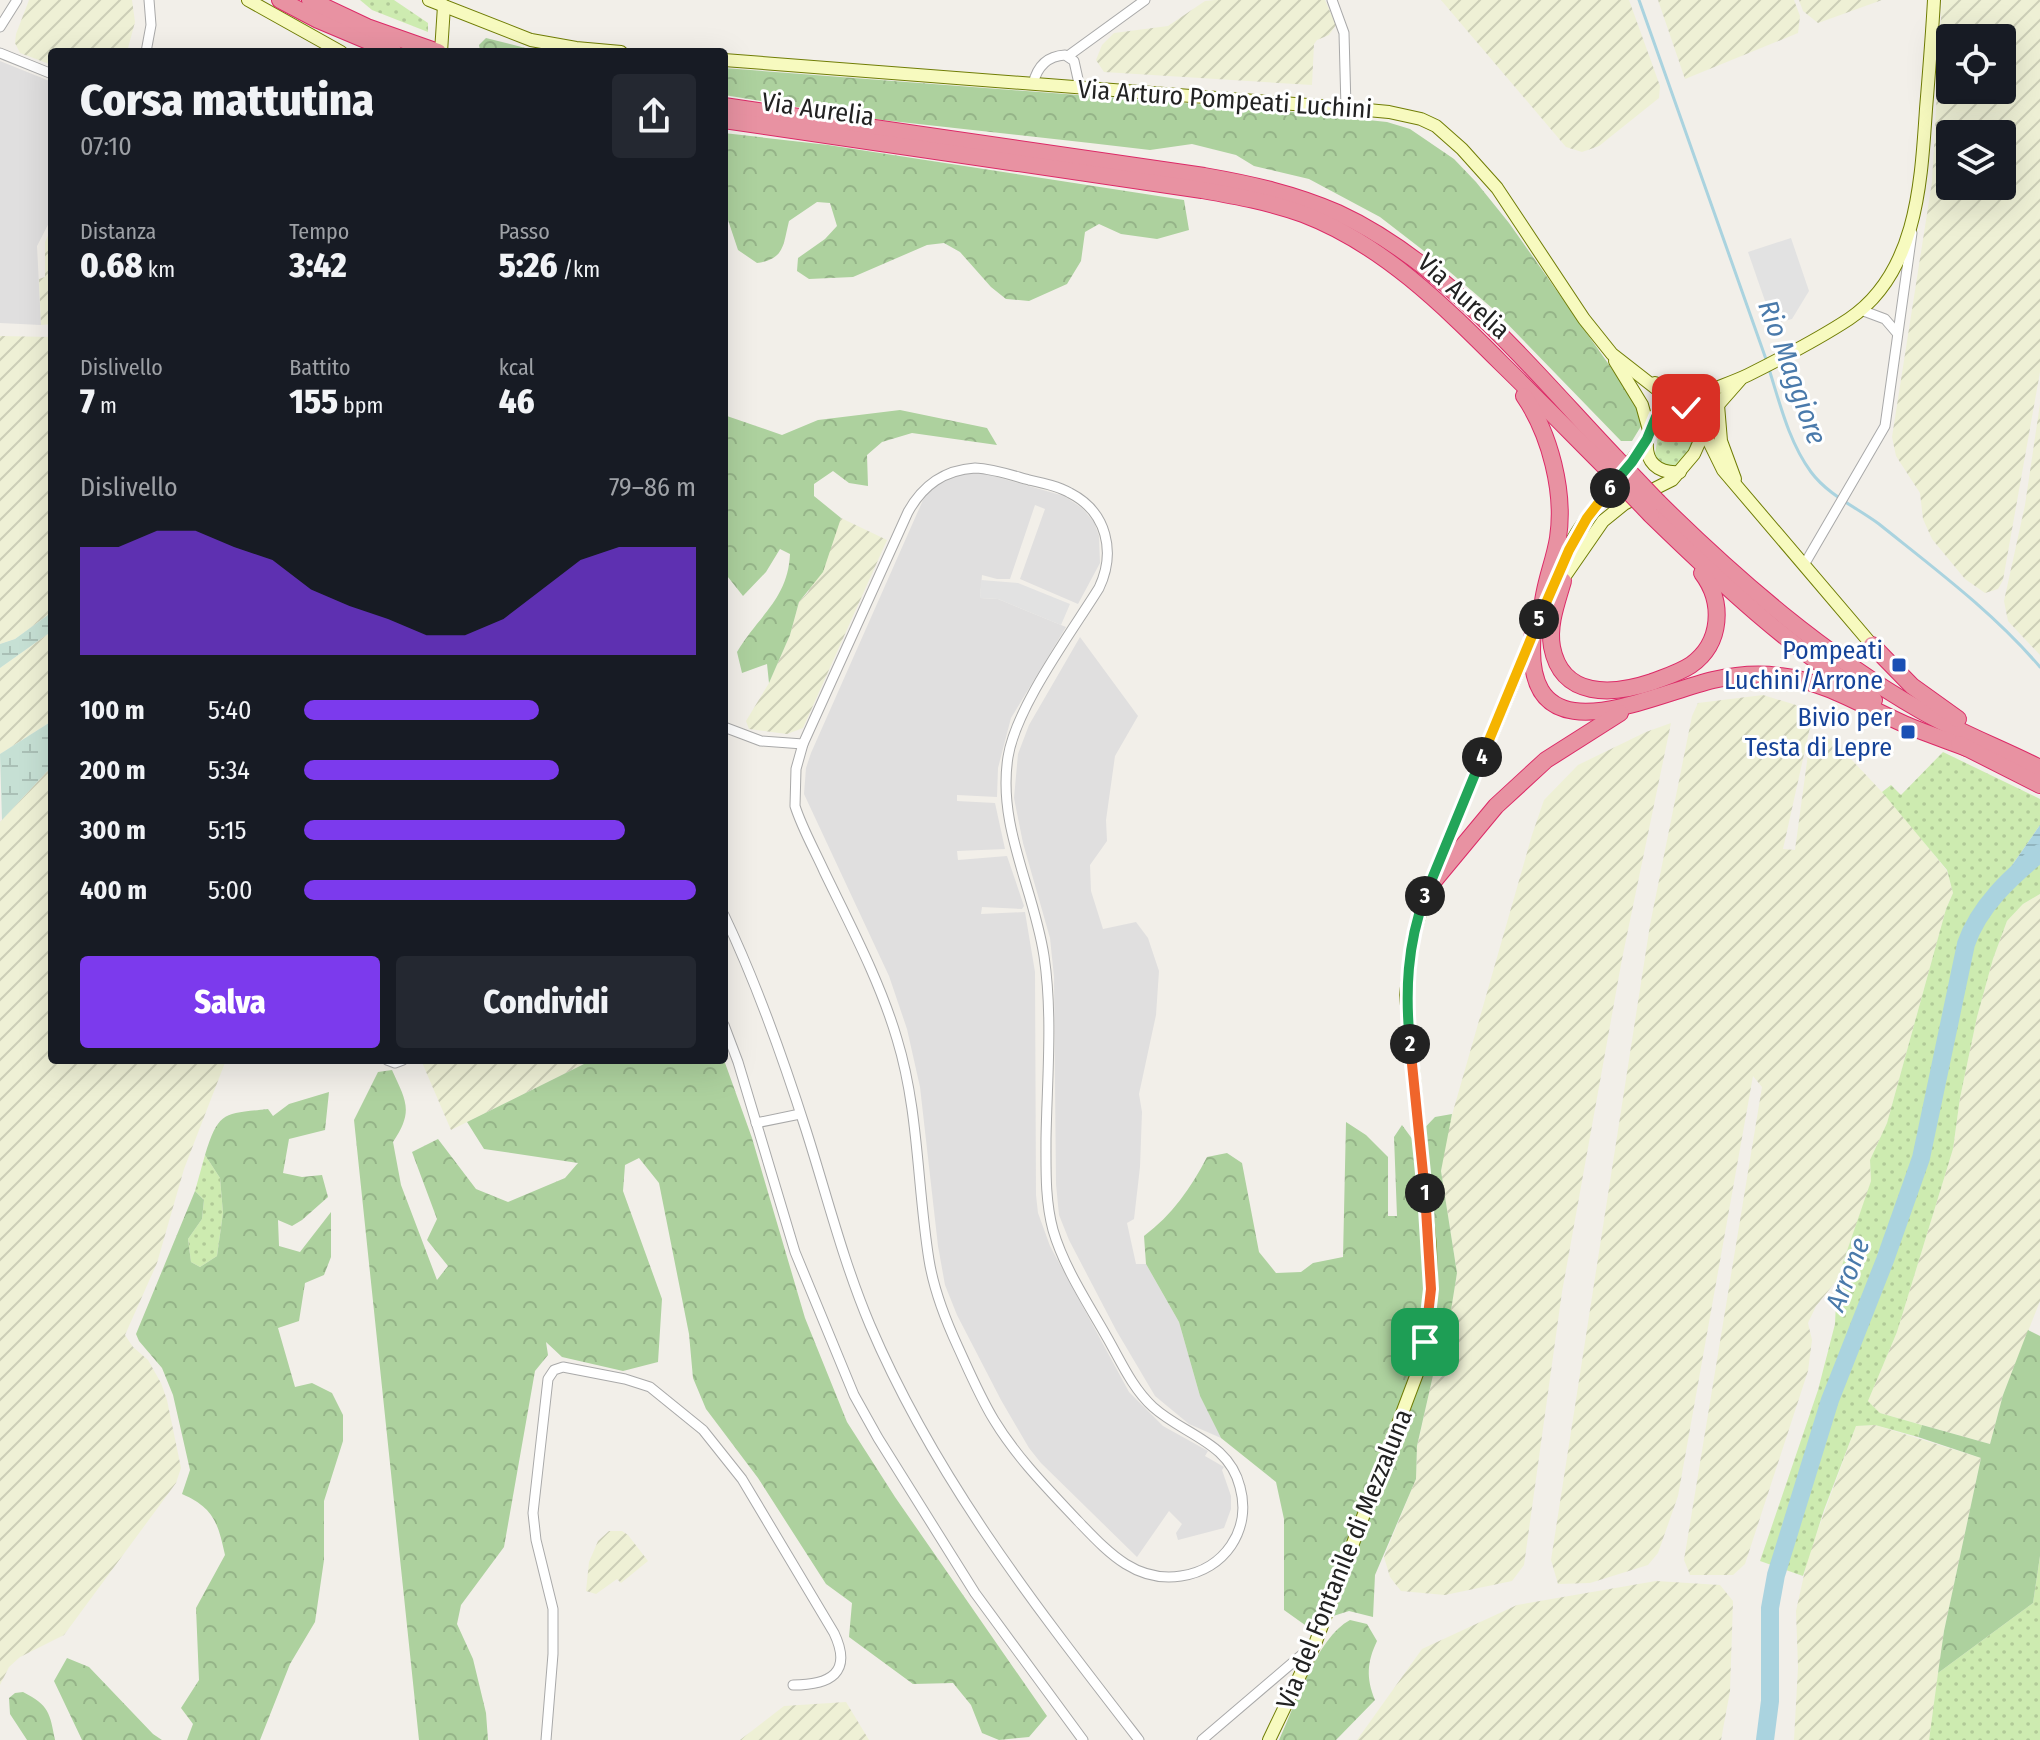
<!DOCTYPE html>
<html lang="it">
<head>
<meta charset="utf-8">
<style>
	:root { --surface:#171b24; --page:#242831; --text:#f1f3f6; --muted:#9ea1a6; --accent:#7c3aed }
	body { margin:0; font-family:"Fira Sans Condensed",sans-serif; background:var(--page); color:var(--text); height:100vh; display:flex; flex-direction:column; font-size:30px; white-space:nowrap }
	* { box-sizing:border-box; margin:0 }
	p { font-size:26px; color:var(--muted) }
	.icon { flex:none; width:44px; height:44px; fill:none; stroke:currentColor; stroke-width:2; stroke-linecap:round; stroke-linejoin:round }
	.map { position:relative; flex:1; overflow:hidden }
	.sheet { position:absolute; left:48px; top:48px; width:680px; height:1016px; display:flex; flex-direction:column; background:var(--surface); border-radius:8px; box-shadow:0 8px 32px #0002 }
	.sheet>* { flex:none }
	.buttons { position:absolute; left:1936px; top:24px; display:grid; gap:16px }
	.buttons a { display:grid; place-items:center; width:80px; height:80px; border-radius:8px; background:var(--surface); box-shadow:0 8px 32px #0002; font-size:40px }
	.pin { position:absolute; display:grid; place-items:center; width:68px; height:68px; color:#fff; margin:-34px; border-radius:16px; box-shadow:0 4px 12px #0006 }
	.km { position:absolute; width:40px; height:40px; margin:-20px; border-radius:50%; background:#222; color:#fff; font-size:22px; line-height:40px; text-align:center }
	.round { display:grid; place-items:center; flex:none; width:84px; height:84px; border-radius:8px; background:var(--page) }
	.headline { display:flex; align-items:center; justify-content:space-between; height:136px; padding:0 32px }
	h1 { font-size:44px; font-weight:800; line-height:60px }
	.stats { display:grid; grid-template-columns:repeat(3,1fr); gap:12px; height:136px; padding:8px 32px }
	.stats div { display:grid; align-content:center }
	.stats b { font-size:34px; font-weight:800 }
	.stats small { font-size:22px; font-weight:400 }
	.stats p { font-size:22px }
	.chart { height:224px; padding:16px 32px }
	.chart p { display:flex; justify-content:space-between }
	.chart svg { width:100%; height:144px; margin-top:8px; fill:var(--accent); opacity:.7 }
	.primary-button { display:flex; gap:16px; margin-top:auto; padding:16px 32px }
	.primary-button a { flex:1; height:92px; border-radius:8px; background:var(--accent); color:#fff; font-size:32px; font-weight:800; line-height:92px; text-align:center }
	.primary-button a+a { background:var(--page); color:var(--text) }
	ul { padding:0 32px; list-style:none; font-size:26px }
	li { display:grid; grid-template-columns:128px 96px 1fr; align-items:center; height:60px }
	li i { height:20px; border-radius:10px; background:var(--accent) }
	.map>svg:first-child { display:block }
</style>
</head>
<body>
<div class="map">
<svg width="2040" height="1740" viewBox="0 0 2040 1740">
	<defs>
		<pattern id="farmland-furrows" width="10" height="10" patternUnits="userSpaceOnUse" patternTransform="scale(2)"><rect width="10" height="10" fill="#eef0d5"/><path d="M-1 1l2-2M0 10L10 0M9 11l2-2" fill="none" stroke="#ccceb7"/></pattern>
		<pattern id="grass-dots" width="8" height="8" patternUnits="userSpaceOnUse" patternTransform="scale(2)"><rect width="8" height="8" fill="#cdebb0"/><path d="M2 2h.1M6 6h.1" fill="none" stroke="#b0c997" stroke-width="1.8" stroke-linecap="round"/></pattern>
		<pattern id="forest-crowns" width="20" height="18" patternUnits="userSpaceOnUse" patternTransform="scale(2)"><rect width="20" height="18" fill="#add19e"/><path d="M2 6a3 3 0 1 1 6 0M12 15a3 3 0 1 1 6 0" fill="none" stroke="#95b388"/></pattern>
		<pattern id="wetland-marsh" width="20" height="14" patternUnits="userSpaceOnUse" patternTransform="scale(2)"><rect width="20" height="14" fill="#c6e0d4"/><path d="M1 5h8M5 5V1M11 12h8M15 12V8" fill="none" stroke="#aac0b6"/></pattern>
		<pattern id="water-rules" width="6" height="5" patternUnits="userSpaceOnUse" patternTransform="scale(2)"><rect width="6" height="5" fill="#aad3df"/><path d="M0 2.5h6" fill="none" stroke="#92b5bf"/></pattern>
	</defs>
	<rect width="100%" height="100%" fill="#f2efe9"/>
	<g fill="#e0dfdf">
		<path d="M0 61 52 82V217L37 246 41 325 0 323Z"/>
		<path d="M976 471 1064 496 1082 508 1094 522 1099 536 1100 563 1078 604 1020 579 1045 509 1035 505 1010 579H997L982 575 980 598 998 599 1066 627 1011 718 998 768 997 797 957 795V801L995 803 1005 849 957 851 958 860 1007 856 1024 906 1022 909 982 907 981 914 1025 912 1035 972 1036 1195 1038 1213 1050 1246 1129 1392 1163 1426 1208 1451 1205 1456 1224 1467 1222 1470 1231 1496V1509L1224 1528 1178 1540 1176 1533 1182 1524 1169 1511 1137 1557 1041 1463 1029 1448 1001 1400 957 1315 945 1285 938 1246 920 1087 907 1029 889 976 804 794 806 768 811 753 923 500 931 489 946 479 956 474Z"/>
		<path d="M1080 637 1138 716 1115 756 1106 820 1107 841 1090 865 1091 891 1103 929 1136 922 1148 938 1159 971 1156 1015 1139 1094 1142 1112 1140 1167 1134 1219 1127 1223 1136 1264H1146L1179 1322 1200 1396 1221 1438 1189 1424 1155 1396 1116 1330 1069 1240 1059 1215 1056 1184 1054 977 1050 938 1023 843 1014 798 1018 754 1029 725Z"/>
	</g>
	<g fill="url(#farmland-furrows)" fill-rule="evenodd">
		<path d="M29 0H132L135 22 127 52H52V65L20 53 15 43 16 34Z"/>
		<path d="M1215 0H1325L1336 25 1329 35 1317 40 1314 44 1312 85 1104 72 1096 60 1102 45 1114 33 1168 26 1205 1Z"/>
		<path d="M1441 0H1629L1660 86 1659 98 1599 146 1582 152 1566 147Z"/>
		<path d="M1658 0H1794L1800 16 1798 33 1685 79Z"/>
		<path d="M1799 0H1882L1818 23 1803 11Z"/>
		<path d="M1942 0H2040V372L2003 580 1998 589 1985 593 1965 579 1932 539 1923 519 1920 493 1896 456 1892 437 1932 182ZM1950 38H2002V90H1950ZM1950 134H2002V186H1950Z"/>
		<path d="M52 227V324L41 325 39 279 45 277V242Z"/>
		<path d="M0 336 52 337V612L15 639 0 644Z"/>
		<path d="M2040 404V655L2008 621 2004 601 2025 505Z"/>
		<path d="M841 518 887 540 803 728 787 734 749 729 746 721 769 683 790 635 799 602 808 592Z"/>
		<path d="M52 631V721L0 754V668Z"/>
		<path d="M1763 695 1796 705 1811 723 1783 849 1795 850 1808 754 1816 738 1826 737 1836 743 1882 792 1916 832 1947 871 1953 893 1946 909 1887 1123 1870 1160 1871 1181 1867 1194 1837 1280 1816 1306 1808 1323 1812 1340 1808 1371 1745 1564 1733 1575H1690L1684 1560 1762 1087 1753 1076 1678 1496 1658 1553 1648 1565 1590 1583 1558 1584 1551 1560 1650 925 1692 716 1698 703Z"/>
		<path d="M1671 723 1622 959 1562 1292 1524 1565 1512 1581 1445 1595 1401 1591 1390 1577 1384 1557 1416 1479 1417 1447 1434 1371 1448 1329 1457 1273 1441 1171 1446 1136 1532 835 1544 800 1578 765 1646 732Z"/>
		<path d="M52 766V1060H226L184 1169 157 1263 125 1335 133 1347 148 1360 161 1383 167 1400 181 1468 176 1483 64 1635 20 1657 9 1667 0 1685V822Z"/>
		<path d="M2040 894V1301L2003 1395 1990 1444 1880 1413 1868 1401 1897 1332 1953 1149 1960 1098 1977 1017 1993 959 2007 921 2023 904Z"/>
		<path d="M421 1060H592L451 1130Z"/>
		<path d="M1875 1425 1981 1458 1944 1631 1929 1740H1794L1798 1667 1796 1611 1808 1557 1856 1426Z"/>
		<path d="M609 1531H622L628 1535 648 1561 621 1583 617 1579 596 1594 586 1591 589 1562 598 1541Z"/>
		<path d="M1656 1581 1720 1585 1733 1601 1730 1691 1721 1740H1357L1422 1649 1517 1605Z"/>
		<path d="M846 1702 869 1740H740L784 1706Z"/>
	</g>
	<g fill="url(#grass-dots)">
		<path d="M360 0H394L428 23V32L372 10Z"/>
		<path d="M1681 415C1706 422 1693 449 1682 464 1670 468 1660 466 1655 454L1660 425 1671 417Z"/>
		<path d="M1943 752 2040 799V825L2008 871 2018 878 2040 860V894L2023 904 2007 921 1993 959 1977 1017 1960 1098 1953 1149 1897 1332 1868 1401 1880 1413 1922 1425 1918 1437 1875 1425 1856 1426 1824 1510 1803 1576 1760 1561 1818 1390 1835 1324 1837 1280 1871 1181 1870 1160 1887 1123 1946 909 1953 893 1947 870 1882 792 1891 785 1901 795Z"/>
		<path d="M205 1155 220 1178 223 1213 217 1256 200 1267 191 1262 188 1239 202 1219 204 1200 195 1191Z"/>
		<path d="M2040 1556V1740H1929L1938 1673 2033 1603Z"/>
	</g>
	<g fill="url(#forest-crowns)">
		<path d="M486 38 541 52H486L480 50 479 45Z"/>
		<path d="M724 68 1274 110 1387 122 1410 129 1454 159 1476 182 1509 223 1636 403 1643 423 1632 441H1621L1492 308 1437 261 1380 217 1309 179 1254 166 1236 155 1192 144 1150 150 1090 143 864 118 724 95Z"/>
		<path d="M724 133 828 145 1184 200 1189 230 1157 239 1121 234 1099 224 1085 232 1081 261 1067 284 1029 301 1006 299 991 287 960 252 944 243 927 245 853 277 809 279 797 271 798 258 825 239 837 226 830 203 817 202 789 221C783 245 785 259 757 263L738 250 724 208Z"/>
		<path d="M900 410 987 428 997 445 912 433 882 442 867 455 868 486 849 483 833 471 814 484V496L841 518 823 572 799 602 790 635 769 683 767 664 742 673 737 652C759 615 788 599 790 554L780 549 766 572 743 596 724 572V415L782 435 818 420Z"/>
		<path d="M592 1060H724L752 1138 805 1318 847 1422 895 1497 1047 1716 1029 1737 999 1740 982 1733 971 1705 953 1683 913 1684 849 1637 852 1603 826 1584 758 1478 706 1409 693 1378 689 1334 659 1183 639 1158 625 1165 623 1191 662 1299 658 1362 623 1371 562 1357 546 1342 548 1355 535 1371 504 1547 461 1605 457 1624 473 1659 486 1713 488 1740H419L354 1120 378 1072 392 1070C406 1101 414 1111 393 1142L401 1185 437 1280 448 1266 427 1240 437 1219 412 1152 438 1139 476 1189 508 1202 565 1178 578 1163 484 1149 467 1122Z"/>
		<path d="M329 1092 325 1130 289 1139 283 1173 302 1177 322 1175 328 1197 302 1220 292 1226 278 1220 279 1246 300 1252 331 1212V1257L324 1275 305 1283 299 1321 278 1328 295 1387 312 1383 332 1393 343 1415V1441L324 1501V1560L315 1622 290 1664 260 1740H187L193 1724 181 1708 199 1680 196 1608 225 1555C218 1523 214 1508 182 1494L190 1470 173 1395 162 1368 139 1341 136 1334 195 1191 204 1200 202 1219 188 1239 191 1262 200 1267 217 1256 223 1213 220 1178 205 1155C219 1110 224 1114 268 1109L273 1116 289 1104Z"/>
		<path d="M1452 1114 1441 1171 1457 1273 1448 1329 1434 1371 1417 1446 1416 1479 1375 1575 1373 1617 1349 1611 1305 1625 1284 1610V1519L1276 1482 1221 1438 1200 1396 1179 1322 1146 1264 1144 1236C1172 1215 1191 1188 1207 1157L1227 1153 1242 1163 1259 1252 1276 1273 1301 1272 1313 1263 1343 1257 1346 1122 1366 1135 1388 1157V1216H1397L1394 1137 1402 1125 1413 1140 1435 1117Z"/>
		<path d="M2028 1330 2040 1336V1556L2033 1603 1938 1673 1944 1631 1981 1458 1918 1437 1922 1425 1990 1444 2003 1395Z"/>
		<path d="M1350 1620 1367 1624 1377 1641C1367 1662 1366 1678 1375 1700L1336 1740H1279C1295 1706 1317 1637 1350 1620Z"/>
		<path d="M67 1658 89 1667 153 1734 162 1740H82L54 1681Z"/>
		<path d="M23 1692C49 1705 50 1713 55 1740H27L10 1714 9 1698 15 1693Z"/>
	</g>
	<g fill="url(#wetland-marsh)">
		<path d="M52 612V631L0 668V644L15 639Z"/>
		<path d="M52 721V766L2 820 0 754Z"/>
	</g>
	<g fill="#e2e2e2">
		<path d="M1791 238 1809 291 1792 319 1773 324 1748 252Z"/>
		<path d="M981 580 1018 583 1070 604 1061 625 998 599 980 598Z"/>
	</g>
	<path fill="url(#water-rules)" d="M2040 825V860L2017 878 2008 871Z"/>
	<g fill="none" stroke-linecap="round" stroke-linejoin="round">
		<g stroke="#aad3df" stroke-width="3">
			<path d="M1639 0 1767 362"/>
			<path d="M1769 369C1780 404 1789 442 1811 472 1828 495 1856 507 1879 524 1935 569 1993 612 2040 667"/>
		</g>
		<path stroke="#aad3df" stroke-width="18" d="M1765 1740 1770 1701V1608L1776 1575 1830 1400 1885 1260 1921 1158 1966 944C1979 906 2010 878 2040 853"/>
		<g stroke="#a9a9a9" stroke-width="11">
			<g id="street">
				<path d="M1332 0 1344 33 1346 108"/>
				<path d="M0 27 17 0"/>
				<path d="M146 52 151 25 149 0"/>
				<path d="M0 53 52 74"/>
				<path d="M1068 56 1145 0"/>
				<path d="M1033 84C1037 67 1047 56 1065 55L1074 61 1080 88"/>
				<path d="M1861 310 1885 319 1897 333"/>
				<path d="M975 468C994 469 1011 475 1029 480 1043 483 1058 486 1070 493 1107 512 1116 552 1099 588 1071 633 1016 707 1008 757 997 826 1034 889 1044 956 1053 1016 1047 1079 1046 1139 1046 1170 1045 1200 1053 1230 1064 1268 1089 1305 1108 1339 1121 1362 1133 1389 1153 1407 1184 1435 1229 1442 1240 1487 1252 1530 1224 1570 1181 1576 1135 1583 1107 1551 1078 1521 1048 1489 1017 1458 994 1420 980 1397 969 1371 958 1347 945 1319 934 1291 929 1260 917 1186 919 1111 897 1039 880 981 850 925 824 871 814 849 802 828 795 806L796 769 803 744 908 512C923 485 944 470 975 468Z"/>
				<path d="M1804 565 1885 426 1912 233"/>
				<path d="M724 727 761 741 803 744"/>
				<path d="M724 915C757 984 783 1058 806 1130 827 1196 843 1261 870 1325 936 1480 1037 1608 1139 1740"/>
				<path d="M724 1025 738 1062 795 1252 854 1395 878 1438 975 1593 1083 1740"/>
				<path d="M387 1060 395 1063 403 1060"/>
				<path d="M756 1123 800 1114"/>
				<path d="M546 1740 553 1654V1609L536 1540 533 1513 548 1379 554 1370 563 1367 625 1379 650 1387 703 1430 742 1479 834 1633C853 1673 830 1685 793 1685"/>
				<path d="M1202 1740 1312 1646"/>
			</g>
		</g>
		<g stroke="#707d05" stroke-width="14">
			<g id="secondary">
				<path d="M248 0 341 52"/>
				<path d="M429 0 531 40 576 48 621 52"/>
				<path d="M441 52 444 6"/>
				<path d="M724 60 1346 108 1389 112 1421 119 1436 126 1462 149 1497 188 1584 319 1612 354 1676 404"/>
				<path d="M1615 361 1642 405 1649 430"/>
				<path d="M1655 383 1671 389 1703 390"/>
				<path d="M1681 405C1702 391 1725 386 1748 375 1782 358 1817 340 1849 319 1917 273 1921 183 1926 109 1929 73 1932 36 1934 0"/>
				<path d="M1718 405 1721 441 1735 479"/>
				<path d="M1703 429 1718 405 1740 380"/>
				<path d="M1680 472C1632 476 1641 417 1676 404L1686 408 1699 421 1723 470 1872 645"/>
				<path d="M1558 586 1603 521 1624 504 1672 480 1694 454 1703 434"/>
				<path d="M1553 587C1565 531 1617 485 1647 439"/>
				<path d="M1269 1740 1315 1644 1418 1371 1425 1342 1431 1289 1430 1247 1406 995 1413 937 1428 888 1546 604"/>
			</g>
		</g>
		<g stroke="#dc2a67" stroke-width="18">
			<g id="highway">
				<path d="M280 0 318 20 394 52"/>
				<path d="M310 0 367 27 438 52"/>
				<path d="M724 106 1204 176C1250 184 1295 194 1338 213 1447 263 1535 373 1616 458"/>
				<path d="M724 120 1202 190C1236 196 1270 202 1303 214 1382 244 1443 305 1502 364 1537 398 1571 433 1606 468"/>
				<path d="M1524 396C1550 434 1565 492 1558 538 1554 563 1543 586 1542 611"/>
				<path d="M1658 502C1738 581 1823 654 1920 710 1958 732 2000 748 2040 768"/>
				<path d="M1651 515C1721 583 1791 649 1874 700"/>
				<path d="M1563 581C1557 602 1548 625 1552 647 1562 699 1613 695 1652 682 1665 677 1679 673 1691 665 1722 643 1724 602 1702 573"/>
				<path d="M1533 632C1520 763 1644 697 1713 680 1735 675 1758 673 1780 676 1825 681 1863 706 1904 724 1925 733 1946 740 1967 748"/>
				<path d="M1872 645 1912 686 1958 719"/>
				<path d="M1959 744 2040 785"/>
				<path d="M1428 888 1496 806 1546 760 1620 713"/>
			</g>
		</g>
		<use href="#street" stroke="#fff" stroke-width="9"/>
		<use href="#secondary" stroke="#f7fabf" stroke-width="12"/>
		<use href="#highway" stroke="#e892a2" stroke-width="16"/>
		<g stroke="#dc2a67" stroke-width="18" stroke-linecap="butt">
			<g id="highway-bridge">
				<path d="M1616 458 1658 502"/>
				<path d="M1606 468 1651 515"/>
			</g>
		</g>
		<use href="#highway-bridge" stroke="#e892a2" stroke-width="16"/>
	</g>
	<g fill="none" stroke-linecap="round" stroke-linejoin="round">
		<g stroke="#fff" stroke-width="16">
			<path id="split-1" d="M1425 1342 1431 1289 1425 1193"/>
		</g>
		<g stroke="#fff" stroke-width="16">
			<path id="split-2" d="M1410 1044 1425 1193"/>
		</g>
		<g stroke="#fff" stroke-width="16">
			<path id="split-3" d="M1410 1044C1405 992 1407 945 1425 896"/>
		</g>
		<g stroke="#fff" stroke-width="16">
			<path id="split-4" d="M1425 896 1482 757"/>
		</g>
		<g stroke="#fff" stroke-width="16">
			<path id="split-5" d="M1482 757 1539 619"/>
		</g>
		<g stroke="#fff" stroke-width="16">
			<path id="split-6" d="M1539 619 1569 550 1587 518 1610 488"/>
		</g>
		<g stroke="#fff" stroke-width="16">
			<path id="split-7" d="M1610 488 1632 462 1647 439 1656 417 1666 408 1676 404 1686 408"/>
		</g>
		<use href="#split-1" stroke="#f0652b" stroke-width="10"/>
		<use href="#split-2" stroke="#f0652b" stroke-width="10"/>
		<use href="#split-3" stroke="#22a559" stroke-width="10"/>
		<use href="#split-4" stroke="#22a559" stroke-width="10"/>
		<use href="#split-5" stroke="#f5b400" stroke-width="10"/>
		<use href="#split-6" stroke="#f5b400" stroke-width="10"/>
		<use href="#split-7" stroke="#22a559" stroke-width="10"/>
	</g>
	<g fill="#1a4fb4" stroke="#fff" stroke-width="3">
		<rect x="1891" y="657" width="16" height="16" rx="4"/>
		<rect x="1900" y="724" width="16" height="16" rx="4"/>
	</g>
	<g text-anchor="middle" stroke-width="6" stroke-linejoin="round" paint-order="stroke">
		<g font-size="26" fill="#222" stroke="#fff">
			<text transform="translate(1225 99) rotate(4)" y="9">Via Arturo Pompeati Luchini</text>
			<text transform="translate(818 109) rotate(8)" y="9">Via Aurelia</text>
			<text transform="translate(1464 296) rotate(42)" y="9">Via Aurelia</text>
			<text transform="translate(1344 1559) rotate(-68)" y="9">Via del Fontanile di Mezzaluna</text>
		</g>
		<g font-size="26" fill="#164399" stroke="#fff" text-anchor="end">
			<text x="1883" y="659">Pompeati<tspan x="1883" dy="30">Luchini/Arrone</tspan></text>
			<text x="1892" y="726">Bivio per<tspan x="1892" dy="30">Testa di Lepre</tspan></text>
		</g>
		<g font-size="28" font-style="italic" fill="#4a7aab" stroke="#fff">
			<text transform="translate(1793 372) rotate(70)" y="10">Rio Maggiore</text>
			<text transform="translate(1847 1274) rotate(-69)" y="10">Arrone</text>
		</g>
	</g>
</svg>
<div class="buttons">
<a><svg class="icon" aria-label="locate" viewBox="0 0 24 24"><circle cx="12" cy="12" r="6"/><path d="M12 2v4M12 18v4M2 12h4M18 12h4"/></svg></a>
<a><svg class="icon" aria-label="layers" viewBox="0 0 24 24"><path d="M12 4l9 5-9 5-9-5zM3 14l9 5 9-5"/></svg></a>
</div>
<div class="pin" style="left:1425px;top:1342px;background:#1e9e55"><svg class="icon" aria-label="arrive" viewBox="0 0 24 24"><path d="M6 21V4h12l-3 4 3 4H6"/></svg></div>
<div class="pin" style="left:1686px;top:408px;background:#d93025"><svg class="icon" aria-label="check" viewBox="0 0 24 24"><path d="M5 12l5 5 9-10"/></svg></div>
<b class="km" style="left:1425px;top:1193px">1</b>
<b class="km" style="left:1410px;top:1044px">2</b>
<b class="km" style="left:1425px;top:896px">3</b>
<b class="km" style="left:1482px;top:757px">4</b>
<b class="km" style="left:1539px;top:619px">5</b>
<b class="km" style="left:1610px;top:488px">6</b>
<section class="sheet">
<div class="headline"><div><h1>Corsa mattutina</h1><p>07:10</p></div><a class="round"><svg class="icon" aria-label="share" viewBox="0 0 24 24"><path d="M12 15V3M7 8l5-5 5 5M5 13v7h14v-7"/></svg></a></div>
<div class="stats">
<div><p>Distanza</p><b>0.68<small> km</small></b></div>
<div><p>Tempo</p><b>3:42</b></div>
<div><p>Passo</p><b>5:26<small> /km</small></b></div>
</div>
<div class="stats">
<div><p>Dislivello</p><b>7<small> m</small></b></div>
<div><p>Battito</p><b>155<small> bpm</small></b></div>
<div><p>kcal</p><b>46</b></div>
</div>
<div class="chart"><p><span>Dislivello</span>79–86 m</p>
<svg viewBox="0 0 160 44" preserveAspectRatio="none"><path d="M0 44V11L10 11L20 6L30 6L40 11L50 15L60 24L70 29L80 33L90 38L100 38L110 33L120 24L130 15L140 11L150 11L160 11V44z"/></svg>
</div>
<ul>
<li><b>100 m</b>5:40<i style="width:60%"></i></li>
<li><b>200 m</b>5:34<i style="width:65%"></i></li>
<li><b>300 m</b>5:15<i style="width:82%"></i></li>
<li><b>400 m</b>5:00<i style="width:100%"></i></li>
</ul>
<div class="primary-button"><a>Salva</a><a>Condividi</a></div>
</section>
</div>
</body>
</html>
